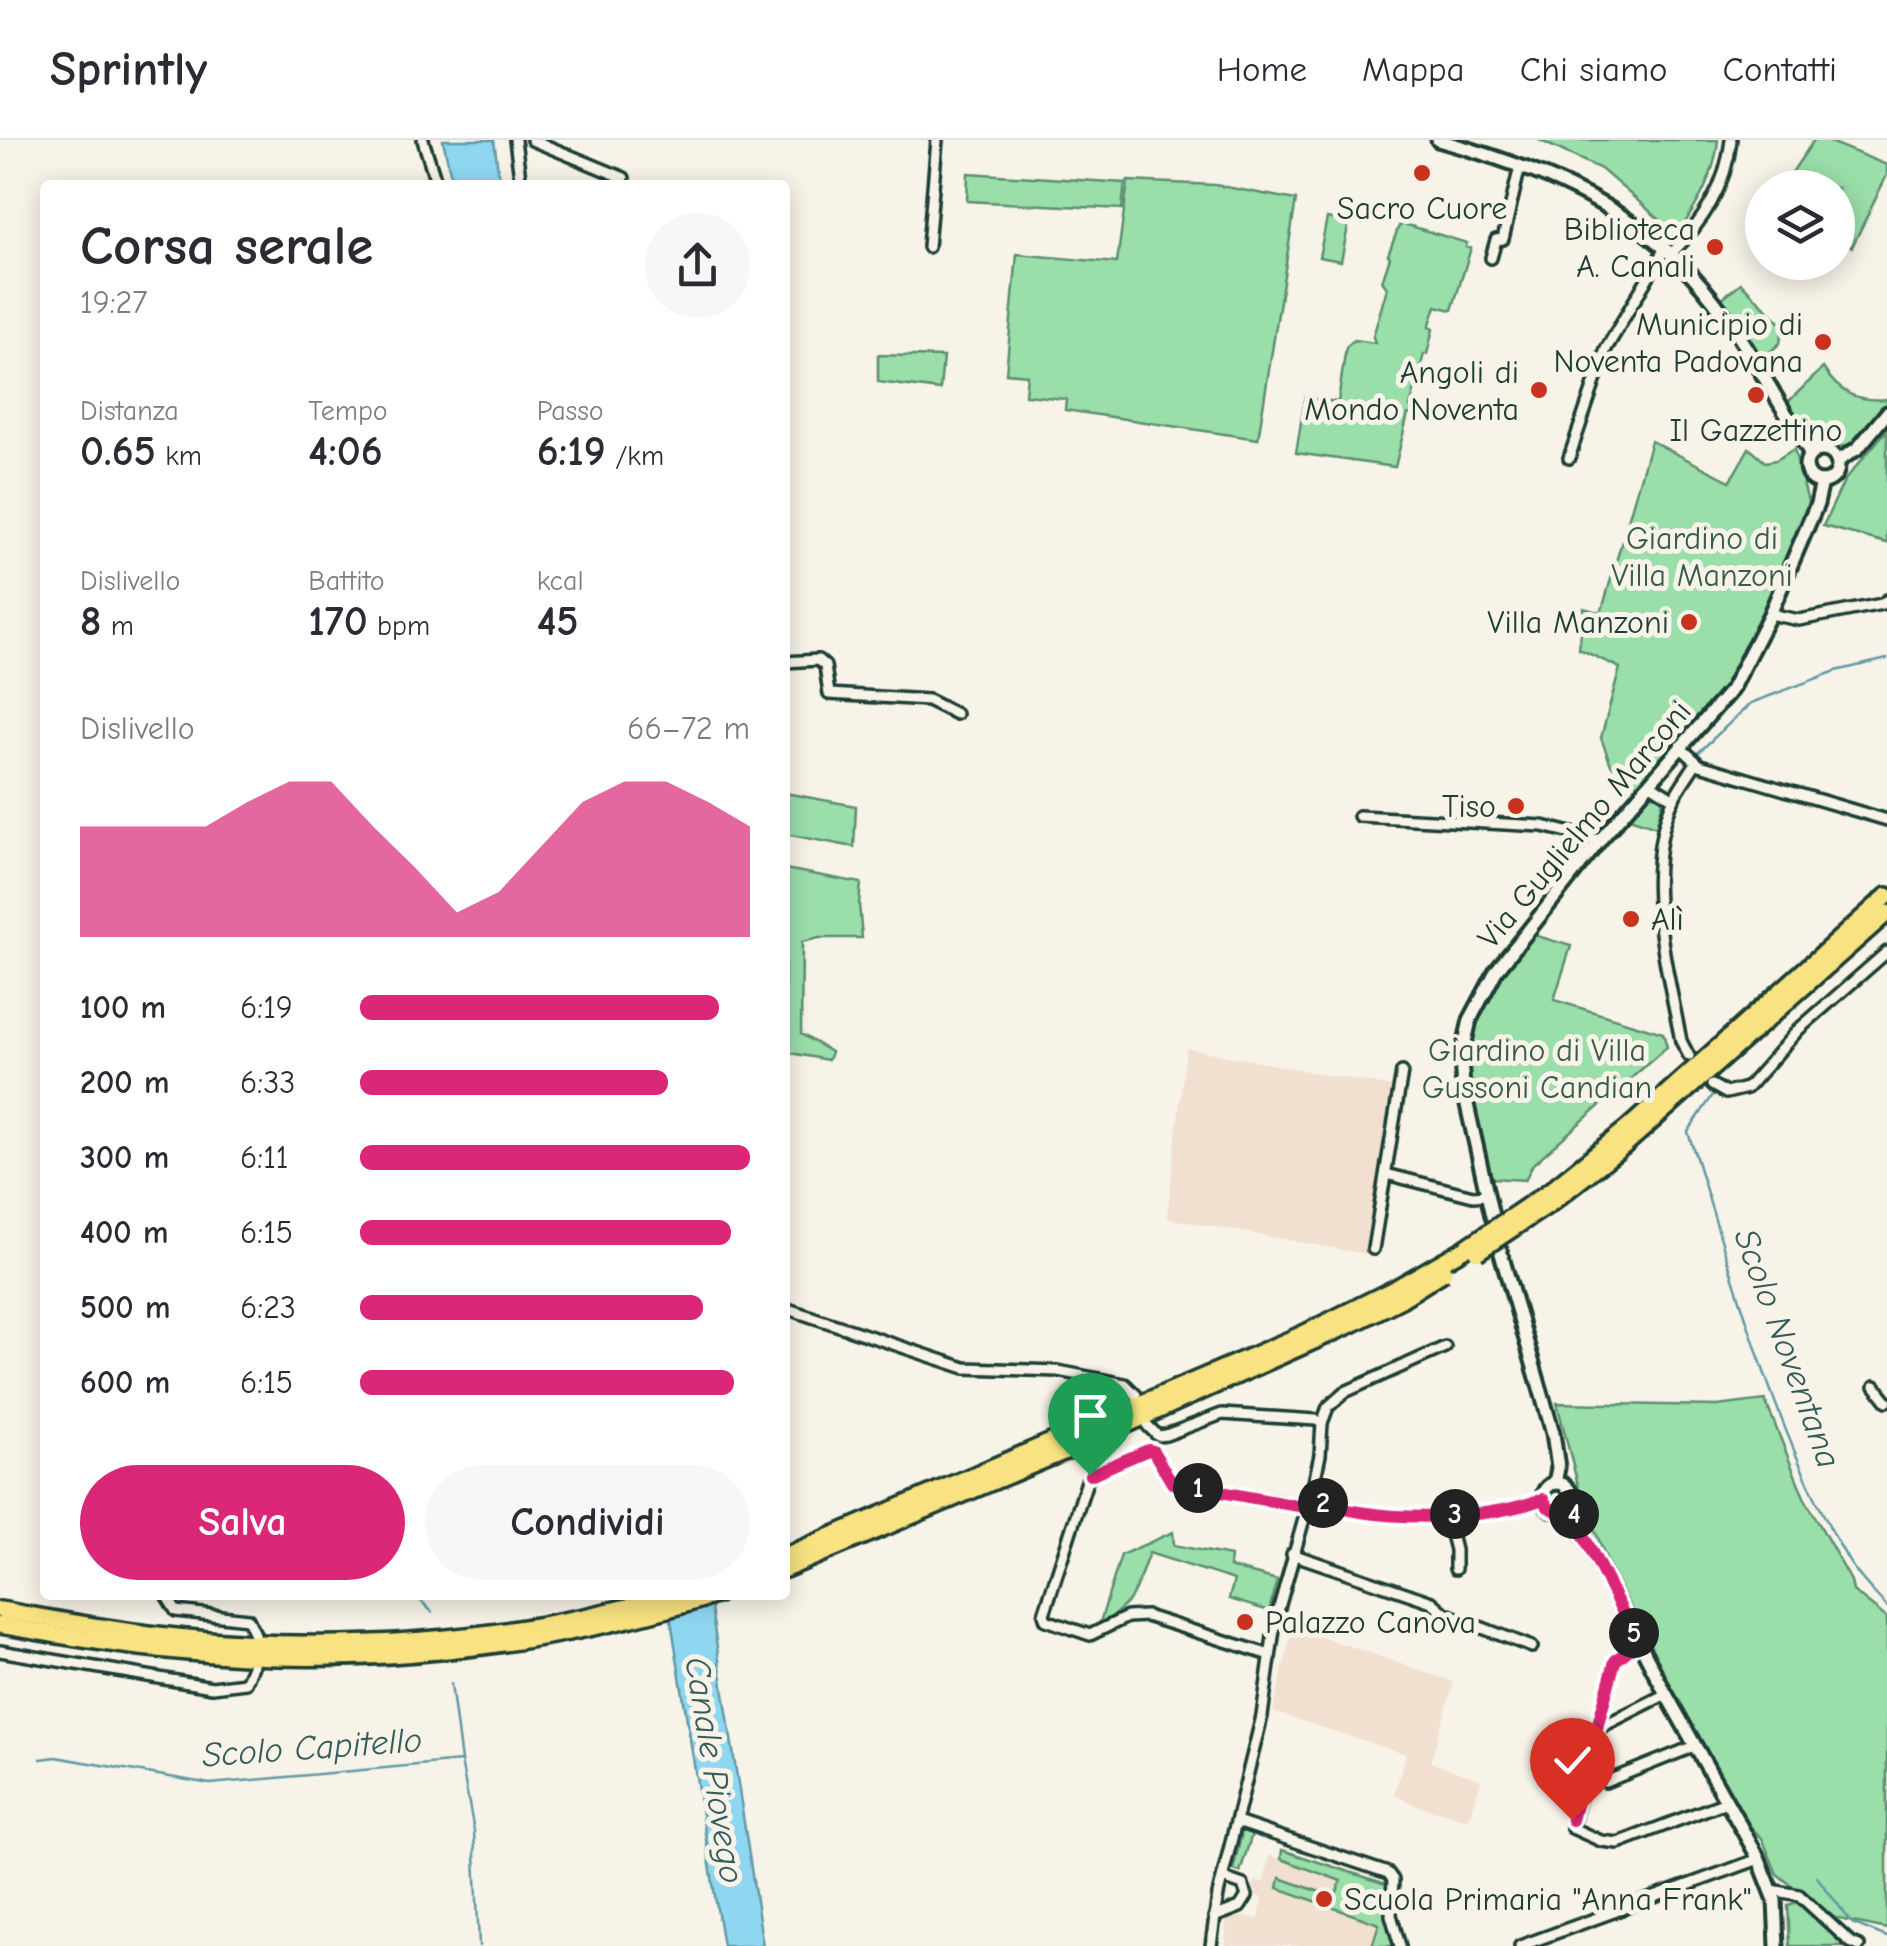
<!DOCTYPE html>
<html lang="it">
<head>
<meta charset="utf-8">
<style>
	:root { --surface:#fff; --page:#f7f7f7; --text:#2b2b33; --muted:#7c7c81; --line:#e1e1e2; --accent:#db2777 }
	body { margin:0; font-family:"Comic Neue",sans-serif; background:var(--page); color:var(--text); height:100vh; display:flex; flex-direction:column; font-size:38px; white-space:nowrap }
	* { box-sizing:border-box; margin:0 }
	p { font-size:32px; color:var(--muted) }
	.icon { flex:none; width:55px; height:55px; fill:none; stroke:currentColor; stroke-width:2; stroke-linecap:round; stroke-linejoin:round }
	.map { position:relative; flex:1; overflow:hidden }
	.details { position:absolute; left:40px; top:40px; width:750px; height:1420px; display:flex; flex-direction:column; background:var(--surface); border-radius:10px; box-shadow:0 5px 25px #0003 }
	.details>* { flex:none }
	.fabs { position:absolute; left:1745px; top:30px; display:grid; gap:20px }
	.fabs a { display:grid; place-items:center; width:110px; height:110px; border-radius:50%; background:var(--surface); box-shadow:0 5px 25px #0003; font-size:50px }
	.pin { position:absolute; display:grid; place-items:center; width:85px; height:85px; color:#fff; margin:-102px -42px; border-radius:50% 50% 50% 0; rotate:-45deg; box-shadow:0 0 10px #0007 }
	.pin .icon { rotate:45deg }
	.km { position:absolute; width:50px; height:50px; margin:-25px; border-radius:50%; background:#222; color:#fff; font-size:28px; line-height:50px; text-align:center }
	.round { display:grid; place-items:center; flex:none; width:105px; height:105px; border-radius:52px; background:var(--page) }
	.head { display:flex; align-items:center; justify-content:space-between; height:170px; padding:0 40px }
	h1 { font-size:55px; font-weight:700; line-height:75px }
	.figures { display:grid; grid-template-columns:repeat(3,1fr); gap:15px; height:170px; padding:10px 40px }
	.figures div { display:grid; align-content:center }
	.figures b { font-size:42px; font-weight:700 }
	.figures small { font-size:28px; font-weight:400 }
	.figures p { font-size:28px }
	.chart { height:280px; padding:20px 40px }
	.chart p { display:flex; justify-content:space-between }
	.chart svg { width:100%; height:180px; margin-top:10px; fill:var(--accent); opacity:.7 }
	.cta { display:flex; gap:20px; margin-top:auto; padding:20px 40px }
	.cta a { flex:1; height:115px; border-radius:60px; background:var(--accent); color:#fff; font-size:40px; font-weight:700; line-height:115px; text-align:center }
	.cta a+a { background:var(--page); color:var(--text) }
	ul { padding:0 40px; list-style:none; font-size:32px }
	li { display:grid; grid-template-columns:160px 120px 1fr; align-items:center; height:75px }
	li i { height:25px; border-radius:12px; background:var(--accent) }
	header { display:flex; align-items:center; gap:60px; box-sizing:border-box; height:140px; padding:0 50px; background:var(--surface); border-bottom:2px solid var(--line) }
	header strong { font-size:48px }
	nav { display:flex; gap:55px; margin-inline-start:auto; font-size:35px }
	.map>svg:first-child { display:block }
</style>
</head>
<body>
<header>
<strong>Sprintly</strong>
<nav><a>Home</a><a>Mappa</a><a>Chi siamo</a><a>Contatti</a></nav>
</header>
<div class="map">
<svg width="1887" height="1806" viewBox="0 0 1887 1806">
	<rect width="100%" height="100%" fill="#f7f3e8"/>
	<filter id="ink" filterUnits="userSpaceOnUse"><feTurbulence type="fractalNoise" baseFrequency=".01" numOctaves="2"/><feDisplacementMap in="SourceGraphic" scale="20" xChannelSelector="R" yChannelSelector="G"/><feConvolveMatrix kernelMatrix="1 2 1 2 8 2 1 2 1" color-interpolation-filters="sRGB"/></filter>
	<g filter="url(#ink)">
		<g fill="#f1dfcf">
			<path d="M1186 908 1396 948 1370 1115 1167 1078Z"/>
			<path d="M1293 1487 1454 1542 1430 1622 1481 1640 1468 1680 1419 1666 1394 1655 1406 1614 1273 1572Z"/>
			<path d="M1282 1710 1389 1745 1386 1777 1395 1806H1226V1779L1236 1776 1259 1779 1263 1758 1251 1754 1255 1741 1264 1743 1269 1715 1280 1719Z"/>
		</g>
		<g fill="#9adeaa" stroke="#5c8e6f" stroke-width="2.5">
			<path d="M1539 0H1718C1715 34 1699 63 1679 91H1673L1601 29Z"/>
			<path d="M1814 0H1825L1887 25V35L1852 107 1838 98V48L1782 47Z"/>
			<path d="M968 33 1125 43 1122 69 967 61Z"/>
			<path d="M1128 41 1215 45 1296 60 1258 299 1065 270 1066 259 1025 255 1027 235 1006 233 1017 114 1117 123Z"/>
			<path d="M1327 78 1349 82 1341 121 1319 117Z"/>
			<path d="M1404 84 1467 103 1466 107 1471 108 1452 170 1436 166 1429 187 1433 189 1427 214H1424L1410 267 1414 269 1412 275 1408 274 1395 327 1296 313 1305 258 1338 262 1346 207 1354 200 1375 203 1373 197 1387 148 1382 141 1390 117 1388 115 1399 86Z"/>
			<path d="M1741 143 1783 185 1780 203 1760 221 1721 159Z"/>
			<path d="M878 215 943 217 940 250 878 242Z"/>
			<path d="M1823 228C1839 253 1857 262 1887 259V264L1859 300 1847 308 1813 300 1787 263Z"/>
			<path d="M1887 290V403L1823 386 1844 341Z"/>
			<path d="M1651 301 1730 341 1749 308 1765 322 1776 320 1794 309 1808 362 1790 414 1729 540 1638 645 1611 625 1601 598 1620 528 1579 509 1584 468 1601 473 1602 470Z"/>
			<path d="M785 653 856 666 854 707 785 694Z"/>
			<path d="M1649 655H1658L1663 660 1656 687 1629 678Z"/>
			<path d="M785 729 861 743 859 764 862 798H819L802 802 801 894 831 912 828 920 785 912Z"/>
			<path d="M1534 795 1571 806 1554 860 1663 893 1667 907 1533 1024 1525 1040 1491 1038C1465 971 1455 906 1494 843 1505 826 1522 812 1534 795Z"/>
			<path d="M1765 1260 1804 1357 1851 1441 1853 1451 1887 1478V1789L1835 1778 1800 1752 1777 1734 1762 1698 1744 1681 1615 1442 1579 1349 1557 1263 1717 1266Z"/>
			<path d="M1173 1392 1174 1405 1230 1416 1229 1427 1277 1440 1269 1471 1229 1459 1234 1440 1149 1413C1132 1455 1139 1458 1099 1486L1121 1415Z"/>
			<path d="M1243 1688 1253 1691 1240 1732 1233 1730Z"/>
			<path d="M1282 1710 1389 1745 1386 1777 1395 1806H1372L1379 1784 1278 1748 1280 1738 1335 1757 1341 1741 1281 1719Z"/>
			<path d="M1801 1761 1835 1798 1853 1806H1790L1788 1765Z"/>
		</g>
		<g fill="#8fd7f1" stroke="#6299a5" stroke-width="2.5">
			<path d="M443 0H494L500 45H453Z"/>
			<path d="M667 1455H709L763 1806H723Z"/>
		</g>
		<g fill="none" stroke-linecap="round" stroke-linejoin="round">
			<g stroke="#6299a5" stroke-width="2.5">
				<path d="M1698 613 1751 563 1836 531 1887 519"/>
				<path d="M1713 955 1688 992C1732 1131 1774 1294 1848 1420 1858 1437 1874 1452 1887 1467"/>
				<path d="M415 1455 432 1472"/>
				<path d="M451 1544 461 1621"/>
				<path d="M41 1619 56 1617 210 1644 461 1621 474 1691 479 1806"/>
				<path d="M1817 1737 1852 1783 1887 1797"/>
			</g>
			<g stroke="#1f3d34" stroke-width="16">
				<g id="minor">
					<path d="M423 0 437 45"/>
					<path d="M515 0 521 45"/>
					<path d="M532 0 624 38"/>
					<path d="M928 107 937 0"/>
					<path d="M1670 115C1703 82 1726 47 1731 0"/>
					<path d="M1491 118 1496 100 1503 99 1520 26"/>
					<path d="M1569 318 1606 209 1664 110"/>
					<path d="M1770 474 1799 480 1882 464 1887 460"/>
					<path d="M785 522 818 520 825 526 829 554 928 560 956 574"/>
					<path d="M1680 607 1700 625 1887 680"/>
					<path d="M1649 643 1674 659"/>
					<path d="M1359 676 1543 686 1600 700"/>
					<path d="M1689 916 1681 901C1667 826 1639 729 1675 656 1681 645 1689 634 1696 623"/>
					<path d="M1712 945 1726 953 1747 948 1799 889 1887 812"/>
					<path d="M1386 1034 1473 1056 1487 1055"/>
					<path d="M1373 1109 1402 932"/>
					<path d="M785 1168 965 1228 1058 1231 1125 1244 1136 1255"/>
					<path d="M1875 1246 1887 1261"/>
					<path d="M1148 1286 1158 1296 1166 1295 1222 1274 1316 1280 1322 1283"/>
					<path d="M1310 1359C1372 1382 1480 1382 1543 1359"/>
					<path d="M1446 1375 1455 1410V1429"/>
					<path d="M1292 1414 1432 1462 1446 1474 1532 1507"/>
					<path d="M166 1455 176 1471 248 1479 255 1494"/>
					<path d="M1639 1502 1615 1521 1572 1688 1601 1701 1618 1703 1726 1662"/>
					<path d="M0 1511 212 1547 246 1543 253 1526"/>
					<path d="M1270 1515 1146 1476 1127 1477 1090 1495 1046 1480 1044 1474 1089 1335 1148 1310 1153 1311 1172 1343 1306 1367"/>
					<path d="M1597 1589 1666 1554"/>
					<path d="M1605 1642 1695 1606"/>
					<path d="M1237 1682 1388 1733 1393 1740 1391 1775 1400 1806"/>
					<path d="M1772 1750 1799 1755 1850 1802 1859 1806"/>
					<path d="M1214 1777 1240 1767 1247 1756 1243 1745 1223 1738"/>
					<path d="M1211 1806 1218 1755 1262 1576 1275 1482 1313 1347 1320 1315 1322 1283 1328 1267 1345 1252 1445 1207"/>
					<path d="M1520 1806 1759 1719"/>
				</g>
			</g>
			<g stroke="#1f3d34" stroke-width="19">
				<g id="tertiary">
					<path d="M1438 0C1532 26 1625 62 1692 135 1740 187 1772 255 1811 314"/>
					<circle cx="1822" cy="326" r="16"/>
					<path d="M1838 321 1858 308 1887 273"/>
					<path d="M1492 1076 1463 947 1461 920 1470 880 1496 831 1528 791 1600 700 1731 550 1770 474 1817 364 1822 342"/>
					<path d="M1500 1110 1553 1293 1558 1328 1555 1343"/>
					<circle cx="1557" cy="1357" r="14"/>
					<path d="M1568 1365 1666 1554 1759 1719 1775 1760 1777 1806"/>
				</g>
			</g>
			<g stroke="#1f3d34" stroke-width="22">
				<g id="motorway">
					<path d="M1548 1052 1629 987 1887 756"/>
					<path d="M1551 1063 1626 1004 1887 773"/>
					<path d="M785 1416 1301 1195 1396 1148"/>
					<path d="M785 1429 1087 1302 1352 1184 1401 1159"/>
					<path d="M0 1470C53 1479 105 1489 158 1495 328 1515 507 1503 672 1455"/>
					<path d="M0 1485C53 1494 105 1504 158 1509 347 1530 534 1511 716 1455"/>
				</g>
			</g>
			<use href="#minor" stroke="#f7f3e8" stroke-width="9"/>
			<use href="#tertiary" stroke="#f7f3e8" stroke-width="11"/>
			<use href="#motorway" stroke="#f8e281" stroke-width="15"/>
			<g stroke="#1f3d34" stroke-width="22" stroke-linecap="butt">
				<g id="motorway-bridge">
					<path d="M1477 1112 1551 1063"/>
					<path d="M1396 1148 1464 1109 1548 1052"/>
					<path d="M1401 1159 1444 1132"/>
				</g>
			</g>
			<use href="#motorway-bridge" stroke="#f8e281" stroke-width="15"/>
		</g>
	</g>
	<g fill="none" stroke-linecap="round" stroke-linejoin="round" filter="url(#ink)">
		<g stroke="#fff" stroke-width="20">
			<path id="route" d="M1090 1335 1148 1310 1153 1311 1172 1343 1292 1365 1306 1367 1310 1359C1372 1383 1481 1382 1543 1359L1548 1367 1556 1371 1568 1365 1638 1502 1615 1521 1572 1680"/>
		</g>
		<use href="#route" stroke="#db2777" stroke-width="12"/>
	</g>
	<g fill="#c8321e" stroke="#f7f3e8" stroke-width="4">
		<circle cx="1422" cy="33" r="10"/>
		<circle cx="1715" cy="107" r="10"/>
		<circle cx="1823" cy="202" r="10"/>
		<circle cx="1539" cy="250" r="10"/>
		<circle cx="1756" cy="255" r="10"/>
		<circle cx="1689" cy="482" r="10"/>
		<circle cx="1516" cy="666" r="10"/>
		<circle cx="1631" cy="779" r="10"/>
		<circle cx="1245" cy="1482" r="10"/>
		<circle cx="1324" cy="1759" r="10"/>
	</g>
	<g text-anchor="middle" stroke-width="10" stroke-linejoin="round" paint-order="stroke">
		<g font-size="32" fill="#1f3d34" stroke="#f7f3e8" text-anchor="end">
			<text x="1422" y="79" text-anchor="middle">Sacro Cuore</text>
			<text x="1695" y="100">Biblioteca<tspan x="1695" dy="37">A. Canali</tspan></text>
			<text x="1803" y="195">Municipio di<tspan x="1803" dy="37">Noventa Padovana</tspan></text>
			<text x="1519" y="243">Angoli di<tspan x="1519" dy="37">Mondo Noventa</tspan></text>
			<text x="1756" y="301" text-anchor="middle">Il Gazzettino</text>
			<text x="1669" y="493">Villa Manzoni</text>
			<text x="1496" y="677">Tiso</text>
			<text x="1651" y="790" text-anchor="start">Alì</text>
			<text x="1265" y="1493" text-anchor="start">Palazzo Canova</text>
			<text x="1344" y="1770" text-anchor="start">Scuola Primaria "Anna Frank"</text>
		</g>
		<g font-size="32" fill="#385d4c" stroke="#f7f3e8">
			<text x="1702" y="409">Giardino di<tspan x="1702" dy="37">Villa Manzoni</tspan></text>
			<text x="1537" y="921">Giardino di Villa<tspan x="1537" dy="37">Gussoni Candian</tspan></text>
		</g>
		<g font-size="32" fill="#1f3d34" stroke="#f7f3e8">
			<text transform="translate(1584 684) rotate(-50)" y="11">Via Guglielmo Marconi</text>
		</g>
		<g font-size="35" font-style="italic" fill="#355c5a" stroke="#f7f3e8">
			<text transform="translate(1788 1208) rotate(70)" y="12">Scolo Noventana</text>
			<text transform="translate(312 1607) rotate(-4)" y="12">Scolo Capitello</text>
			<text transform="translate(715 1630) rotate(81)" y="12">Canale Piovego</text>
		</g>
	</g>
</svg>
<div class="fabs">
<a><svg class="icon" aria-label="layers" viewBox="0 0 24 24"><path d="M12 4l9 5-9 5-9-5zM3 14l9 5 9-5"/></svg></a>
</div>
<div class="pin" style="left:1090px;top:1335px;background:#1e9e55"><svg class="icon" aria-label="arrive" viewBox="0 0 24 24"><path d="M6 21V4h12l-3 4 3 4H6"/></svg></div>
<div class="pin" style="left:1572px;top:1680px;background:#d93025"><svg class="icon" aria-label="check" viewBox="0 0 24 24"><path d="M5 12l5 5 9-10"/></svg></div>
<b class="km" style="left:1198px;top:1348px">1</b>
<b class="km" style="left:1323px;top:1363px">2</b>
<b class="km" style="left:1455px;top:1374px">3</b>
<b class="km" style="left:1574px;top:1374px">4</b>
<b class="km" style="left:1634px;top:1493px">5</b>
<section class="details">
<div class="head"><div><h1>Corsa serale</h1><p>19:27</p></div><a class="round"><svg class="icon" aria-label="share" viewBox="0 0 24 24"><path d="M12 15V3M7 8l5-5 5 5M5 13v7h14v-7"/></svg></a></div>
<div class="figures">
<div><p>Distanza</p><b>0.65<small> km</small></b></div>
<div><p>Tempo</p><b>4:06</b></div>
<div><p>Passo</p><b>6:19<small> /km</small></b></div>
</div>
<div class="figures">
<div><p>Dislivello</p><b>8<small> m</small></b></div>
<div><p>Battito</p><b>170<small> bpm</small></b></div>
<div><p>kcal</p><b>45</b></div>
</div>
<div class="chart"><p><span>Dislivello</span>66–72 m</p>
<svg viewBox="0 0 160 44" preserveAspectRatio="none"><path d="M0 44V17L10 17L20 17L30 17L40 11L50 6L60 6L70 17L80 27L90 38L100 33L110 22L120 11L130 6L140 6L150 11L160 17V44z"/></svg>
</div>
<ul>
<li><b>100 m</b>6:19<i style="width:92%"></i></li>
<li><b>200 m</b>6:33<i style="width:79%"></i></li>
<li><b>300 m</b>6:11<i style="width:100%"></i></li>
<li><b>400 m</b>6:15<i style="width:95%"></i></li>
<li><b>500 m</b>6:23<i style="width:88%"></i></li>
<li><b>600 m</b>6:15<i style="width:96%"></i></li>
</ul>
<div class="cta"><a>Salva</a><a>Condividi</a></div>
</section>
</div>
</body>
</html>
